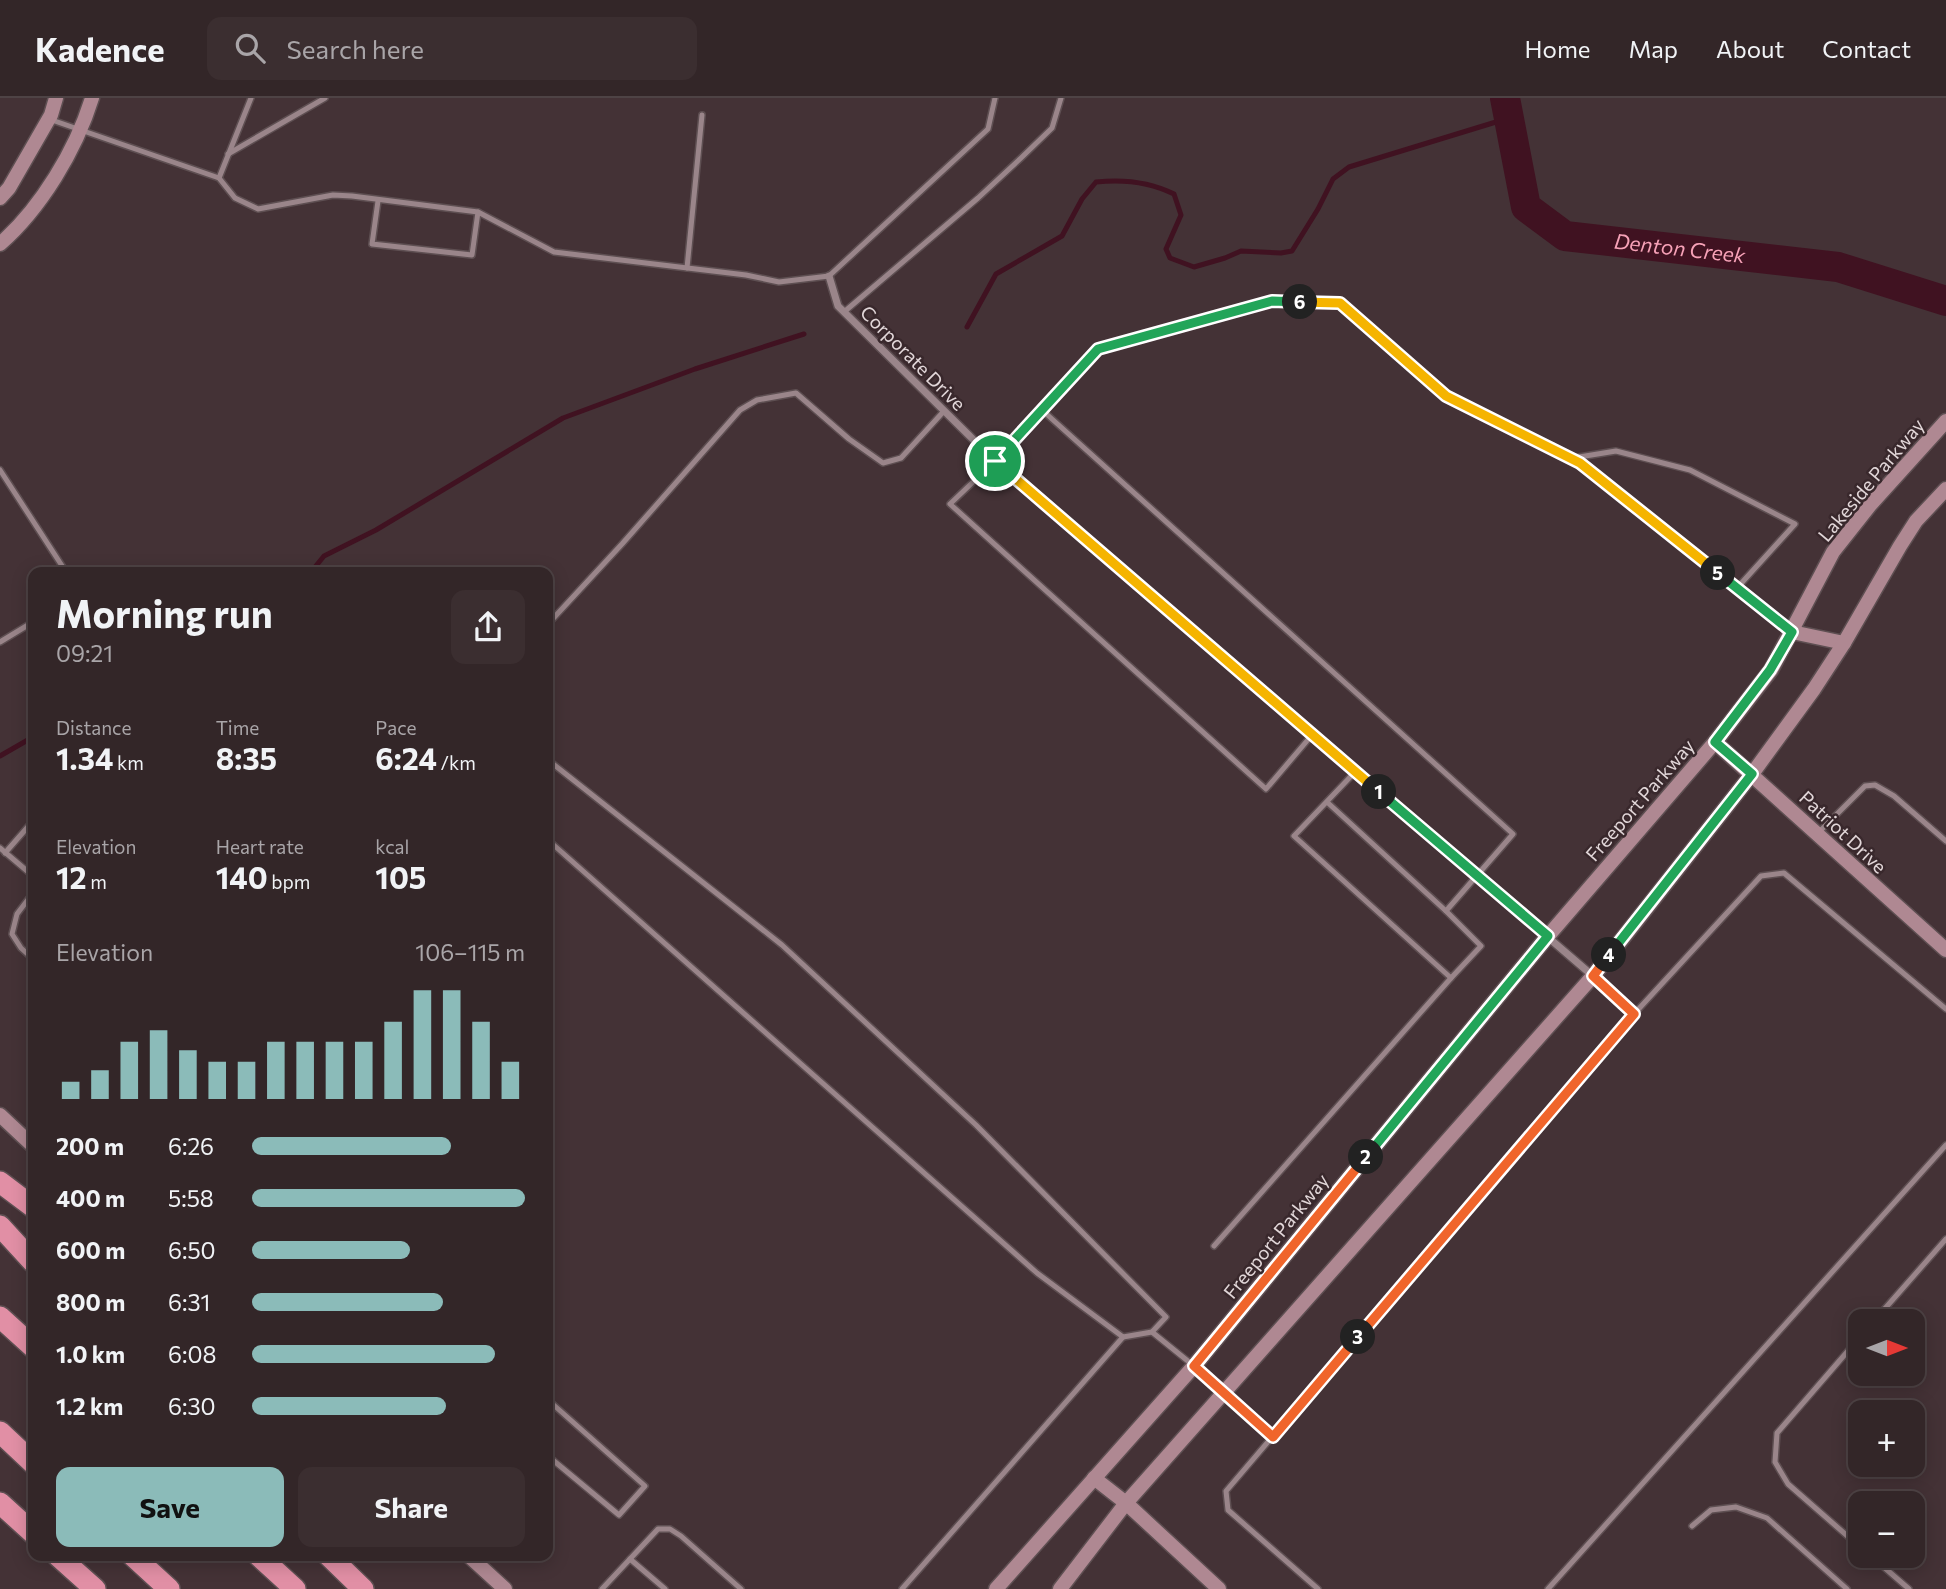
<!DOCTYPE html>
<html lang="en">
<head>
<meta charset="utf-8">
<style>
	:root { --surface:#332628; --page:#3b2e30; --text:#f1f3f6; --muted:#a9a5a8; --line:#4e4345; --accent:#8bbbb9 }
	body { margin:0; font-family:Commissioner,sans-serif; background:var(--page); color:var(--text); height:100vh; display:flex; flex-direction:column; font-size:26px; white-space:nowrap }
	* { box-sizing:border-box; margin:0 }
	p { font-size:23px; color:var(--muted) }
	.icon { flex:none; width:38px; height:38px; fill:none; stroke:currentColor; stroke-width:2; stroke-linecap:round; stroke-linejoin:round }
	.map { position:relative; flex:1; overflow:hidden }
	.side { position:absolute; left:28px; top:469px; width:525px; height:994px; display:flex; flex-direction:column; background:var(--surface); border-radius:14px; box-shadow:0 4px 18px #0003,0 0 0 2px var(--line) }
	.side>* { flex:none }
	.needle { width:46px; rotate:90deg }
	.buttons { position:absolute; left:1848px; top:1211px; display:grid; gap:14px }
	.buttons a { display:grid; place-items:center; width:77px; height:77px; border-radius:14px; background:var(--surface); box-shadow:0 4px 18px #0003,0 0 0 2px var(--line); font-size:35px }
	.pin { position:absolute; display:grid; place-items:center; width:60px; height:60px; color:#fff; margin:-30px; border:4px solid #fff; border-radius:50%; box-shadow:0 2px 7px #0007 }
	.km { position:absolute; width:35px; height:35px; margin:-18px; border-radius:50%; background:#222; color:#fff; font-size:19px; line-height:35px; text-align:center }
	.round { display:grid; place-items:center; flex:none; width:74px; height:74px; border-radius:14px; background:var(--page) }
	.summary { display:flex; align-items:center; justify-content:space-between; height:119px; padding:0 28px }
	h1 { font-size:38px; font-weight:700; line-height:52px }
	.figures { display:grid; grid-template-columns:repeat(3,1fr); gap:10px; height:119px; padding:7px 28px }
	.figures div { display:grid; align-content:center }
	.figures b { font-size:30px; font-weight:700 }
	.figures small { font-size:19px; font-weight:400 }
	.figures p { font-size:19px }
	.chart { height:196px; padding:14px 28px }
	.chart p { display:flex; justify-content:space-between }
	.chart svg { width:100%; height:126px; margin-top:7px; stroke:var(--accent); stroke-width:6 }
	.primary-button { display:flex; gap:14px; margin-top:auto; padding:14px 28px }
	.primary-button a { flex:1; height:80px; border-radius:14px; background:var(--accent); color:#111; font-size:28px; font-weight:700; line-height:80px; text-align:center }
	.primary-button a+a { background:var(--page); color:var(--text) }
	ul { padding:0 28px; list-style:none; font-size:23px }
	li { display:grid; grid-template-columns:112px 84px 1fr; align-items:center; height:52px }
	li i { height:18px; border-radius:9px; background:var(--accent) }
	header { display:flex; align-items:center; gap:42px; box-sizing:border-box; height:98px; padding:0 35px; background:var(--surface); border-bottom:2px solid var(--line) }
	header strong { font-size:33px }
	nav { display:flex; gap:38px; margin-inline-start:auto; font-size:24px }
	.search { width:490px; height:63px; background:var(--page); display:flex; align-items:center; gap:18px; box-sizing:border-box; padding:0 24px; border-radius:14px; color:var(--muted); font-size:26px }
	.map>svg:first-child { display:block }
</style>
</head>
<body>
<header>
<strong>Kadence</strong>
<div class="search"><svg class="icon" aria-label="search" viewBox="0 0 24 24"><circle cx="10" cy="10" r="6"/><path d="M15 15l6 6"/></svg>Search here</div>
<nav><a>Home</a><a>Map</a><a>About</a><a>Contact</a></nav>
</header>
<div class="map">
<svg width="1946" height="1491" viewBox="0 0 1946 1491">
	<rect width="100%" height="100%" fill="#443236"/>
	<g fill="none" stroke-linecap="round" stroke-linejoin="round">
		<g stroke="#401221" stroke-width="5">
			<path d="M967 229 996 176 1062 138 1082 101 1096 84C1123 81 1150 84 1174 96L1181 117 1166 151 1170 160 1194 169 1225 160 1241 153 1281 155 1292 153 1318 111 1333 81 1349 69 1509 20"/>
			<path d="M311 474 324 458 376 432 563 320 695 271 804 236"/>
			<path d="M0 658 33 639"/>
		</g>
		<path stroke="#401221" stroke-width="30" id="s1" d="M1505 0 1526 109 1565 138 1838 169 1946 203"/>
		<g stroke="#5e4f52" stroke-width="8">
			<g id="lane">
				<path d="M49 21 219 80 235 100 258 111 333 97 352 98 478 114 554 154 746 177 779 184 829 178 988 31 995 0"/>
				<path d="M228 56 325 0"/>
				<path d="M219 80 251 0"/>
				<path d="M378 103 372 146 472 157 478 114"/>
				<path d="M687 170 702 17"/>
				<path d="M844 214 978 100 1021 60 1052 30 1061 0"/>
				<path d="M1042 312 1513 736 1446 813 1481 848 1451 880 1294 738 1355 674"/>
				<path d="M1573 360 1616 353 1690 372 1795 426 1737 490"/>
				<path d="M0 372 66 474"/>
				<path d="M548 526 622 446 740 312 757 302 796 295 849 341 883 365 901 360 944 313"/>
				<path d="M0 544 33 524"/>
				<path d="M1312 637 1266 691 950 406 995 363 1098 252 1272 203 1340 205 1446 298 1580 365 1789 532"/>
				<path d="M548 662 782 847 976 1027 1166 1219 1152 1234 1123 1239 1037 1175 548 742"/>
				<path d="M1327 704 1446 813"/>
				<path d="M1819 734 1865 688 1875 687 1894 698 1946 743"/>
				<path d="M0 750 33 778"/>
				<path d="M5 755 33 723"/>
				<path d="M33 795 17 816 12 836 21 850 33 861"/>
				<path d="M1595 880 1634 916"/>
				<path d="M1214 1148 1451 880"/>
				<path d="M1874 1223 1946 1141"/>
				<path d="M1152 1234 1194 1268 1273 1339"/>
				<path d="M1860 1239 1777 1335 1775 1364 1788 1386 1860 1449"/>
				<path d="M548 1302 645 1388 619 1417 548 1358"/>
				<path d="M1692 1428 1711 1412 1736 1409 1767 1420 1847 1491"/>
				<path d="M1871 1458 1909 1491"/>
				<path d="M630 1461 665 1491"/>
				<path d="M602 1491 658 1431H670L681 1438 741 1491"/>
				<path d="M902 1491 1123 1239"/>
				<path d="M1318 1491 1228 1412 1226 1393 1634 916 1761 778 1784 775 1946 911"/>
				<path d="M1548 1491 1946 1047"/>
			</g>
		</g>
		<g stroke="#5e4f52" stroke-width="10">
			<path id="street" d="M829 178 838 208 995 363 1593 878"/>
		</g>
		<g stroke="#5e4f52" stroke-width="17">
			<g id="secondary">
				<path d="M0 100 9 90 51 17 56 0"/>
				<path d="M0 146C41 110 76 52 92 0"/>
				<path d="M1792 534 1844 545"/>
				<path d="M1715 644 1946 852"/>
				<path d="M0 1017 33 1048"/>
				<path d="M1094 1380 1126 1405 1219 1491"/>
				<path d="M469 1458 505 1491"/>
				<path d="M996 1491 1194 1268 1548 838 1715 644 1771 572 1833 454 1871 406 1946 323"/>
				<path d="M1060 1491 1126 1405 1593 878 1752 676 1814 591 1844 545 1900 448 1916 423 1946 391"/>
			</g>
		</g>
		<g stroke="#5e4f52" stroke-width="24">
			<g id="highway">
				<path d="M0 1084 33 1109"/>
				<path d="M0 1128 33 1164"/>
				<path d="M0 1219 33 1249"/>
				<path d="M0 1334 33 1365"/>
				<path d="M0 1405 33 1435"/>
				<path d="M58 1458 95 1491"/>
				<path d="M133 1458 169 1491"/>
				<path d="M259 1458 295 1491"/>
				<path d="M329 1458 363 1491"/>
			</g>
		</g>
		<use href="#lane" stroke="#9a858a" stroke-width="5"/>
		<use href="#street" stroke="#9a858a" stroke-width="7"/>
		<use href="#secondary" stroke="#af8892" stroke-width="14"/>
		<use href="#highway" stroke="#e18fa5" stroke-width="21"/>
	</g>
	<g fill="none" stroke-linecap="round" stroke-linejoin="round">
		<g stroke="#fff" stroke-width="14">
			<path id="split-1" d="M995 363 1379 694"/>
		</g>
		<g stroke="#fff" stroke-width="14">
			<path id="split-2" d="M1366 1059 1548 838 1379 694"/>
		</g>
		<g stroke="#fff" stroke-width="14">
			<path id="split-3" d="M1358 1239 1273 1339 1194 1268 1366 1059"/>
		</g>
		<g stroke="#fff" stroke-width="14">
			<path id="split-4" d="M1358 1239 1634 916 1593 878 1609 857"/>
		</g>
		<g stroke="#fff" stroke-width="14">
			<path id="split-5" d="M1609 857 1752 676 1715 644 1770 572 1792 534 1718 475"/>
		</g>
		<g stroke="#fff" stroke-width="14">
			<path id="split-6" d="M1300 204 1340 205 1446 298 1580 365 1718 475"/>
		</g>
		<g stroke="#fff" stroke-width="14">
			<path id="split-7" d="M995 363 1098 251 1272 203 1300 204"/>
		</g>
		<use href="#split-1" stroke="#f5b400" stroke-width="9"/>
		<use href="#split-2" stroke="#22a559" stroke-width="9"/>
		<use href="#split-3" stroke="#f0652b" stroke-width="9"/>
		<use href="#split-4" stroke="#f0652b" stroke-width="9"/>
		<use href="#split-5" stroke="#22a559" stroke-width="9"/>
		<use href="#split-6" stroke="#f5b400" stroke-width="9"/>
		<use href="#split-7" stroke="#22a559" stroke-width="9"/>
	</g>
	<g text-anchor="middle" stroke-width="5" stroke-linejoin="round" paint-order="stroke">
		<g font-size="19" fill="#e2d7d9" stroke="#39282c">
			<text transform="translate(913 260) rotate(45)" y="7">Corporate Drive</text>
			<text transform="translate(1871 382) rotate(-50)" y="7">Lakeside Parkway</text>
			<text transform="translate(1640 702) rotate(-49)" y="7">Freeport Parkway</text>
			<text transform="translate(1843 734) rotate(43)" y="7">Patriot Drive</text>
			<text transform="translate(1276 1138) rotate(-51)" y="7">Freeport Parkway</text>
		</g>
		<g font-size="21" font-style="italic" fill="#f7a2b8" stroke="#39282c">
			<text dy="7" stroke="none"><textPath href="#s1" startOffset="275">Denton Creek</textPath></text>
		</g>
	</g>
</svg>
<div class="buttons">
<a><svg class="needle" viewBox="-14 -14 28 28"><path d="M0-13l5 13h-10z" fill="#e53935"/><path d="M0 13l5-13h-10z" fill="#a9a5a8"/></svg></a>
<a>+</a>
<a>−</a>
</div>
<div class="pin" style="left:995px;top:363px;background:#1e9e55"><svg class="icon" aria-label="arrive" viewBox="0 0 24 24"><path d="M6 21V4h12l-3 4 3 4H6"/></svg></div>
<b class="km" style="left:1379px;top:694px">1</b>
<b class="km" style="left:1366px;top:1059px">2</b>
<b class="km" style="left:1358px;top:1239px">3</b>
<b class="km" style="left:1609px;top:857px">4</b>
<b class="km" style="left:1718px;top:475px">5</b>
<b class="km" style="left:1300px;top:204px">6</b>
<section class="side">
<div class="summary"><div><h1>Morning run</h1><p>09:21</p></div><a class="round"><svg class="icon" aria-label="share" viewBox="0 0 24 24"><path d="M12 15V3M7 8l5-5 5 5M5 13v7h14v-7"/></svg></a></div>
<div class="figures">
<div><p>Distance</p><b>1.34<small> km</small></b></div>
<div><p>Time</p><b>8:35</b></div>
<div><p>Pace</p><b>6:24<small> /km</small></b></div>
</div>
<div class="figures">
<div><p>Elevation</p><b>12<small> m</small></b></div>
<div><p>Heart rate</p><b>140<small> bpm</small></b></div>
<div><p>kcal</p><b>105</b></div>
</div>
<div class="chart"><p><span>Elevation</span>106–115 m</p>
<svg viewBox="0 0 160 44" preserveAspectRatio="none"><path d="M5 44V38M15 44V34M25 44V24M35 44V20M45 44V27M55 44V31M65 44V31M75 44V24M85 44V24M95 44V24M105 44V24M115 44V17M125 44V6M135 44V6M145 44V17M155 44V31"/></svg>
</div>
<ul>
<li><b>200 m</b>6:26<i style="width:73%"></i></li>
<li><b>400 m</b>5:58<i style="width:100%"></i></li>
<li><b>600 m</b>6:50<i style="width:58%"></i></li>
<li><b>800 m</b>6:31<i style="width:70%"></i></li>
<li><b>1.0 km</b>6:08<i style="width:89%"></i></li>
<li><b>1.2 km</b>6:30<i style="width:71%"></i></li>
</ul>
<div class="primary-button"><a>Save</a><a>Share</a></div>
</section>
</div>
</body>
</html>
